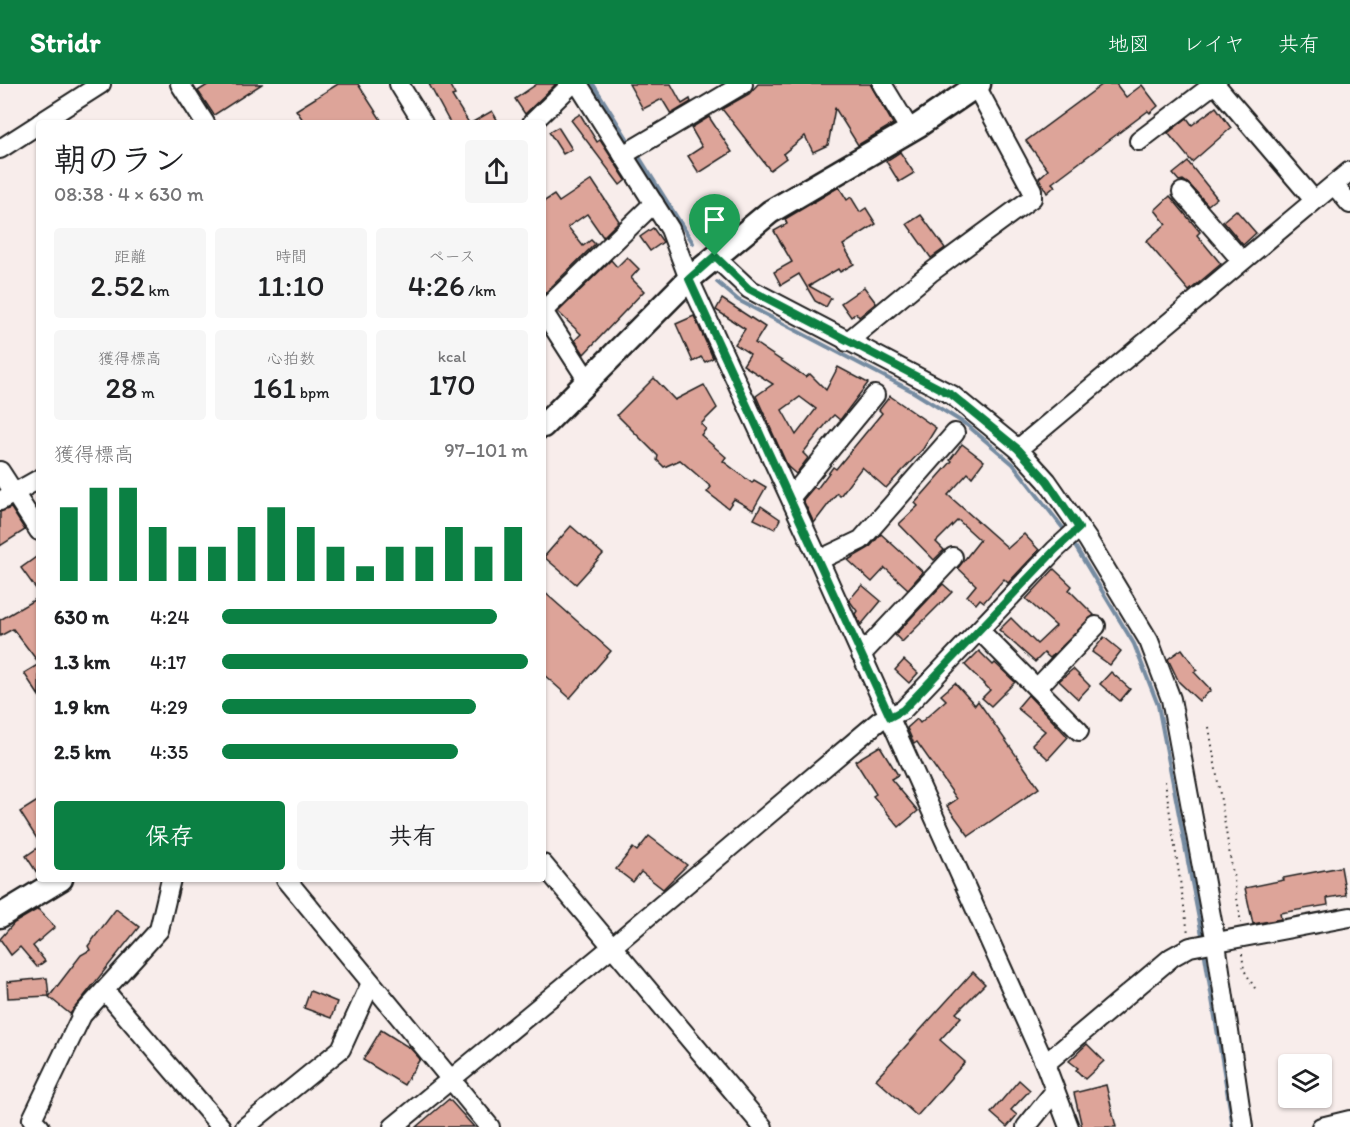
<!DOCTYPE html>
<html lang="ja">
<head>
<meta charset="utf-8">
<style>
	:root { --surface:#fff; --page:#f6f6f6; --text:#202124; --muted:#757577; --accent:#0b8043 }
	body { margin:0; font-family:Itim,"Klee One",sans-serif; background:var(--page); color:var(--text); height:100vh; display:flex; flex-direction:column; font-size:22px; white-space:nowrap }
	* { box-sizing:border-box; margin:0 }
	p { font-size:20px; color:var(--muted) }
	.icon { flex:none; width:33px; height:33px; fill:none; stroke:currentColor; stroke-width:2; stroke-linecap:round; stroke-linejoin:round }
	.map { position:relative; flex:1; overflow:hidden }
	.side { position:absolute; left:36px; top:36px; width:510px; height:762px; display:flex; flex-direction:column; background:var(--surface); border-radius:6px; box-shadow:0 2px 4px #0004 }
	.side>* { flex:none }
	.buttons { position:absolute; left:1278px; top:970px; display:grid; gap:12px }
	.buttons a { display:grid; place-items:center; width:54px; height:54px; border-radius:6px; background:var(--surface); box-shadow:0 2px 4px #0004; font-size:30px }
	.pin { position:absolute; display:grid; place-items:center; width:51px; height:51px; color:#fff; margin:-62px -26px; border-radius:50% 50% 50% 0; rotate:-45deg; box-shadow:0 0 6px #0007 }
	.pin .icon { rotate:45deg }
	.round { display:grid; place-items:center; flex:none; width:63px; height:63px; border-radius:6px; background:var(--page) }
	.headline { display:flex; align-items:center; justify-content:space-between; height:102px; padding:0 18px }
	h1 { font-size:33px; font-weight:600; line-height:45px }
	.metrics { display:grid; grid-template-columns:repeat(3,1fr); gap:9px; height:102px; padding:6px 18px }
	.metrics div { display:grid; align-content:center; border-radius:6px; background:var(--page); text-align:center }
	.metrics b { font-size:30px; font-weight:600 }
	.metrics small { font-size:16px; font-weight:400 }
	.metrics p { font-size:16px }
	.chart { height:168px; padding:12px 18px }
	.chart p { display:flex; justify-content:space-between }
	.chart svg { width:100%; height:108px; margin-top:6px; stroke:var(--accent); stroke-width:6 }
	.primary-button { display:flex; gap:12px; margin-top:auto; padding:12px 18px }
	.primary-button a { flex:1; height:69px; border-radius:6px; background:var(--accent); color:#fff; font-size:24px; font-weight:600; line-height:69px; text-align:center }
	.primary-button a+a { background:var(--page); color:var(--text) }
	ul { padding:0 18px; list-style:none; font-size:20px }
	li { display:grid; grid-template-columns:96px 72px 1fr; align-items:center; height:45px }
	li i { height:15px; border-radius:8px; background:var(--accent) }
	header { display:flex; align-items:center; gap:36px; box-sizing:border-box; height:84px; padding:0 30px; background:var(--accent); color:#fff }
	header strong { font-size:28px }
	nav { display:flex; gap:33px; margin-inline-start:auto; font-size:21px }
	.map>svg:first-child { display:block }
</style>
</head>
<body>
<header>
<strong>Stridr</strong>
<nav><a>地図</a><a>レイヤ</a><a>共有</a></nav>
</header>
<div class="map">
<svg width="1350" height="1043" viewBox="0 0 1350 1043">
	<rect width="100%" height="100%" fill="#f8edeb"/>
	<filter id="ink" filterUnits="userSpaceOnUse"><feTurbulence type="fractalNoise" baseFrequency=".0167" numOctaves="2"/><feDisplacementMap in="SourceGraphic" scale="12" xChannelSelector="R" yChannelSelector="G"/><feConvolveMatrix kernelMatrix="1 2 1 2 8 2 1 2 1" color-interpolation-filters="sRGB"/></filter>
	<g filter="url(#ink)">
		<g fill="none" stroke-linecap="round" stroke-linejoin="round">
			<g stroke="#748ba1" stroke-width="4">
				<path d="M593 0 630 59"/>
				<path d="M636 68 693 159"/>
				<path d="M717 198 738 216 912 307 967 341 1013 380 1066 448"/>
				<path d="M1072 457 1134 560 1158 621 1203 856"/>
				<path d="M1204 866 1233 1043"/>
			</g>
		</g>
		<g fill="#dda499" stroke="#1c1c1c" stroke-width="1.5" fill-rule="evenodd">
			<path d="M209 0H262L214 31 198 7Z"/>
			<path d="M338 0H358L383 39H305L296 26Z"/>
			<path d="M429 0H449L455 11 452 12 469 39H450Z"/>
			<path d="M556 0 525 30 515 15 537 0Z"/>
			<path d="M629 0H671L682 20 690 15 691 18 671 30 662 15 643 25Z"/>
			<path d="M758 0H870L893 40 858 61 835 24 828 61 813 68 805 52 783 70 786 74 770 86 722 25 749 10Z"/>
			<path d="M1103 0H1116L1126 13 1142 1 1158 22 1150 29 1148 27 1052 99 1055 102 1047 109 1039 94 1048 86 1026 57Z"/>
			<path d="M1216 23 1231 44 1192 78 1168 49 1187 34 1192 41Z"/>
			<path d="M492 27 499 39H471Z"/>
			<path d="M580 30 597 58 600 56 626 96 620 101 571 36Z"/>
			<path d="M709 33 732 68 699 89 688 72 702 63 691 44Z"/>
			<path d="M558 43 572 65 563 70 549 48Z"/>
			<path d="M900 68 914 89 899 98 886 77Z"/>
			<path d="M1188 78 1217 114 1208 121 1190 101 1183 96 1179 97 1173 90Z"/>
			<path d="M592 96 619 137 603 153 587 130 568 143 583 162 591 156 595 160 543 211V118L554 111 559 118Z"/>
			<path d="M839 103 847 116 851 113 860 128 866 124 876 140 843 161 854 180 840 188 838 185 809 202 831 214 826 223 815 217 799 190 781 201 774 188 792 178 774 147 787 140 785 135Z"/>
			<path d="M1170 112 1200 148 1197 151 1221 180 1189 207 1146 157 1166 140 1155 126Z"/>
			<path d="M1236 126 1256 149 1243 161 1223 137Z"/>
			<path d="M921 131 945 164 931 174 907 140Z"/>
			<path d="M653 144 663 158 650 167 640 153Z"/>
			<path d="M627 173 639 185 631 194 644 207 584 270 575 256 581 250 558 228 611 176 617 183Z"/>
			<path d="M864 203 876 219 859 233 856 229 851 233 841 219Z"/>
			<path d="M722 215 765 243 755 259 806 293 810 290 826 306 838 283 868 299 840 336 834 331 830 335 803 369 808 374 796 390 788 383 756 312 773 300 743 281 750 270 735 260 745 245 716 226ZM800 313 816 325 796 351 782 326Z"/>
			<path d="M694 232 713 274 705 278 701 273 693 278 676 240Z"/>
			<path d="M654 294 675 316 704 301 717 324 701 340 706 345 701 351 726 373 723 377 752 399 754 396 766 403 753 426 734 415 728 424 707 408 711 403 680 376 664 383 657 376 658 372 617 331Z"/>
			<path d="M890 312 936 344 923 365 886 404 862 383 840 412 837 409 814 439 803 416 814 403 817 405 833 383 836 385 882 329 879 326Z"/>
			<path d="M962 360 984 377 972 393 968 389 948 411 1008 464 1024 450 1039 466 1008 499 1004 495 984 518 980 515 976 520 967 512 976 501 958 484 980 456 958 436 936 458 944 466 934 476 899 440 918 422 915 419 952 377 950 376Z"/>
			<path d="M761 422 780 435 775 445 754 435Z"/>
			<path d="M11 424 25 446 0 462V428Z"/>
			<path d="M571 442 603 470 576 500 544 473Z"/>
			<path d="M881 450 923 488 908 505 885 484 872 498 848 476 869 464Z"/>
			<path d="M39 471V509L21 484Z"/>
			<path d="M1054 485 1072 502 1069 506 1094 531 1050 574 1044 569 1035 578 999 546 1011 534 1037 560 1056 542 1026 515Z"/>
			<path d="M943 500 952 508 902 558 895 551Z"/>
			<path d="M862 501 881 517 861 541 855 530 857 527 849 516Z"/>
			<path d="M543 507 611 567 570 614 543 590Z"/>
			<path d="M39 513V579L13 545 0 552V536Z"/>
			<path d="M1104 553 1121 567 1110 581 1092 568Z"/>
			<path d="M1182 565 1197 586 1194 588 1211 606 1199 617 1179 598 1168 575Z"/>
			<path d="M979 567 993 581 995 579 1015 598 991 622 982 614 990 606 965 581Z"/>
			<path d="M904 576 918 589 909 599 895 586Z"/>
			<path d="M39 580V612L24 589Z"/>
			<path d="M1073 585 1090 602 1078 615 1059 597Z"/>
			<path d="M1111 588 1130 605 1120 617 1100 600Z"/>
			<path d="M955 599 975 621 978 617 1039 704 969 752 947 722 957 715 917 658 914 660 907 644 917 635 920 639 946 616 941 611Z"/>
			<path d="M1028 611 1068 653 1048 675 1032 660 1045 647 1017 624Z"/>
			<path d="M880 662 898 691 891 695 918 727 899 743 873 712 876 710 855 677Z"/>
			<path d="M39 716V758L20 728Z"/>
			<path d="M649 752 687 781 663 805 641 788 633 798 616 785 633 764 637 767Z"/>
			<path d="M39 763V792L26 772Z"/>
			<path d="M1341 783 1346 811 1327 814 1328 821 1280 829 1281 835 1253 840 1245 804 1284 796 1283 794Z"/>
			<path d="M38 825 55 843 33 862 45 877 37 883 20 863 11 871 0 855 14 839Z"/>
			<path d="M116 825 139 843 70 930 49 913 81 871 90 866 88 862Z"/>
			<path d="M973 888 985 900 956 929 961 933 940 956 965 978 917 1032 876 995Z"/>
			<path d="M47 894 49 912 8 914 7 898Z"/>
			<path d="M310 907 337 918 331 934 304 924Z"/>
			<path d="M381 946 410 964 420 975 404 1001 363 976Z"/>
			<path d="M1087 960 1104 977 1085 995 1076 986 1078 984 1069 977Z"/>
			<path d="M1019 996 1030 1006 1011 1026 1017 1031 1007 1043 991 1029Z"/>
			<path d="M1106 1001 1116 1043H1082L1074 1009Z"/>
			<path d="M449 1015 474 1043H416Z"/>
		</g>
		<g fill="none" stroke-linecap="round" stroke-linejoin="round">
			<g stroke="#1c1c1c" stroke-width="22">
				<g id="minor">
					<path d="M180 0 205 39"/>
					<path d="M399 0 423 39"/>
					<path d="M578 0 670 145 689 195 819 476 1045 980 1069 1043"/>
					<path d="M882 0 910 46"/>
					<path d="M1215 0 1314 116"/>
					<path d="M40 39 101 0"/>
					<path d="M532 39 572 0"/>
					<path d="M1139 57 1214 0"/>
					<path d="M0 65 39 40"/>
					<path d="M623 71 743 0"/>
					<path d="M1334 101 1350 120"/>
					<path d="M1182 108 1241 176"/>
					<path d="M715 173 749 205 952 311 1018 365 1047 397 1088 456 1149 557 1171 615 1216 859 1243 1043"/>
					<path d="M543 227 654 119"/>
					<path d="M543 227 588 297"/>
					<path d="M847 258 930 189 1032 114V106L976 2"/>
					<path d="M1018 365 1350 87"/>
					<path d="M0 387 39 447"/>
					<path d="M791 413 875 311"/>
					<path d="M0 417 39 395"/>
					<path d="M819 476 861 456 955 349"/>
					<path d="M979 546 1079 647"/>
					<path d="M861 571 953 473"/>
					<path d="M1037 604 1096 542"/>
					<path d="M543 780 763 1043"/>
					<path d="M286 795 490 1043"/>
					<path d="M106 908 221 1043"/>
					<path d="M1045 980 1172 873 1190 863 1350 833"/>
					<path d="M40 1043 32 1035 82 931 159 846 171 795"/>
					<path d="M245 1043 341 965 371 899"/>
					<path d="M393 1043 613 862 879 637 903 626 1055 466 1079 444"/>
					<path d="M1026 1043 1055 1007"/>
					<path d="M1321 1043 1350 1036"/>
				</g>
			</g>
			<g stroke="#1c1c1c" stroke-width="27">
				<g id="major">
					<path d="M543 342 689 195 770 128 919 41 979 0"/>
					<path d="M0 832 61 795"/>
				</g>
			</g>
			<g stroke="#1c1c1c" stroke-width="2" stroke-dasharray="1.5 4.5" stroke-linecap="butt">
				<path d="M1209 643 1241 839"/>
				<path d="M1165 697 1188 849"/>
				<path d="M1242 870 1244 886 1256 906"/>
			</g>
			<use href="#minor" stroke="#fff" stroke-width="18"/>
			<use href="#major" stroke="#fff" stroke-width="22"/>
		</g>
	</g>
	<g fill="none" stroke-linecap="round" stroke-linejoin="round" filter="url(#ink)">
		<g stroke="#fff" stroke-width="12">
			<path id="route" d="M715 172 749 205 952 311 1018 365 1047 397 1079 444 1055 466 903 626 890 633 689 195Z"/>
		</g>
		<use href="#route" stroke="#0b8043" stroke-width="8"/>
	</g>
</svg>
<div class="buttons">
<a><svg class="icon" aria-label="layers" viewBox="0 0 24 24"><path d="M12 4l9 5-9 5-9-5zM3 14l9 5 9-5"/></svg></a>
</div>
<div class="pin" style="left:715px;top:172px;background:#1e9e55"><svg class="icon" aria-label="arrive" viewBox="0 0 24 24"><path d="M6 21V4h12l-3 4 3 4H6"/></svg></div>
<section class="side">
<div class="headline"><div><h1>朝のラン</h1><p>08:38 · 4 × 630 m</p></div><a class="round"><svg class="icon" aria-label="share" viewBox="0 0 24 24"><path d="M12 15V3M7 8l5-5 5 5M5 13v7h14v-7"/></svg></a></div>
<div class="metrics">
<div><p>距離</p><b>2.52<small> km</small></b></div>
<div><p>時間</p><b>11:10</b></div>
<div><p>ペース</p><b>4:26<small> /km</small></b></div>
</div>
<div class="metrics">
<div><p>獲得標高</p><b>28<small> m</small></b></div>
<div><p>心拍数</p><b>161<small> bpm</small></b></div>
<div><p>kcal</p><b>170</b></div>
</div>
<div class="chart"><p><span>獲得標高</span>97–101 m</p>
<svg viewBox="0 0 160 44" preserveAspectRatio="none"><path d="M5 44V14M15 44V6M25 44V6M35 44V22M45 44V30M55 44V30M65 44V22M75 44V14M85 44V22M95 44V30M105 44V38M115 44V30M125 44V30M135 44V22M145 44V30M155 44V22"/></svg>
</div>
<ul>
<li><b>630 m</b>4:24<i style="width:90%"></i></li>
<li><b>1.3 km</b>4:17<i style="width:100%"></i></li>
<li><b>1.9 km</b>4:29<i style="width:83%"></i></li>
<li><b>2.5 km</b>4:35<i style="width:77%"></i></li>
</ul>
<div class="primary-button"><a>保存</a><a>共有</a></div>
</section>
</div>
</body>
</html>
